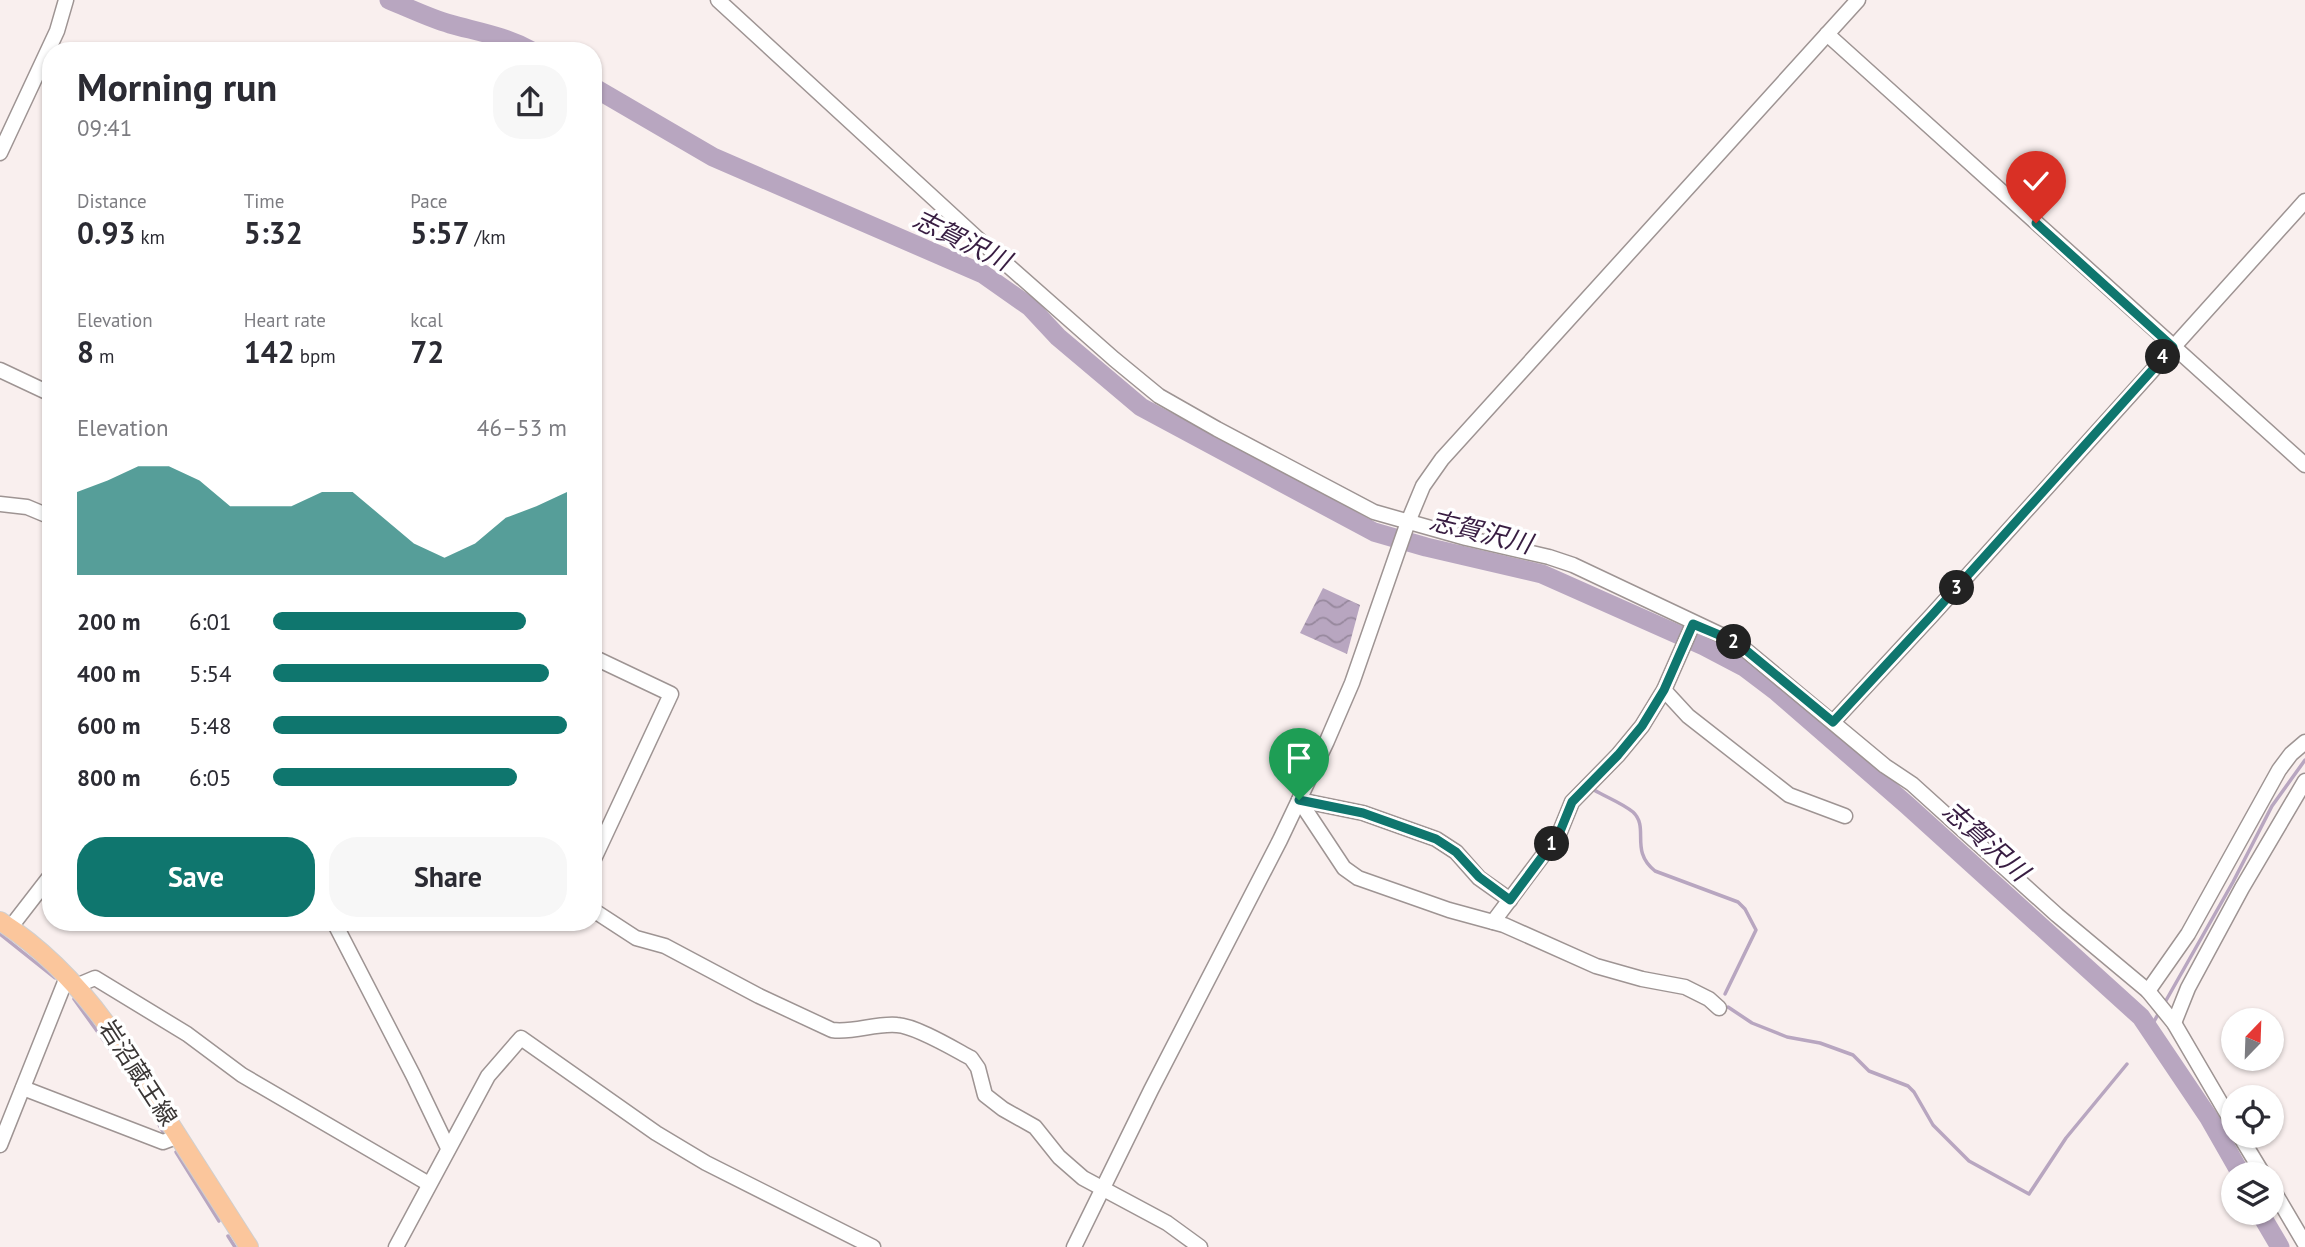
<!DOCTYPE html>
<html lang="en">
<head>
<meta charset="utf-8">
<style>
	:root { --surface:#fff; --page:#f7f7f7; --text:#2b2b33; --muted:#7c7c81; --accent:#0f766e }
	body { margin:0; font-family:"PT Sans","Noto Sans JP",sans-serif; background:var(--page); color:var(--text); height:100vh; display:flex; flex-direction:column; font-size:26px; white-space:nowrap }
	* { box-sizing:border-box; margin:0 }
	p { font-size:23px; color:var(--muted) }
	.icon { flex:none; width:38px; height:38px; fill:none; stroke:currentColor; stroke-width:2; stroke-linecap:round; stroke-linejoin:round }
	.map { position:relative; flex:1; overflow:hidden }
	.sheet { position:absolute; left:42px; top:42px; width:560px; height:889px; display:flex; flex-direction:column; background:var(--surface); border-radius:28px; box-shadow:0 2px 5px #0004 }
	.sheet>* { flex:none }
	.needle { width:46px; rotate:23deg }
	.controls { position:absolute; left:2221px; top:1008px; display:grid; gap:14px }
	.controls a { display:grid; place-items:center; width:63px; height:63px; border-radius:50%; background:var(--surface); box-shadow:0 2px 5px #0004; font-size:35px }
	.pin { position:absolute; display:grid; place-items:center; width:60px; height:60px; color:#fff; margin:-72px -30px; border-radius:50% 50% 50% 0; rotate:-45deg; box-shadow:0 0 7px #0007 }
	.pin .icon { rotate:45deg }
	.km { position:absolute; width:35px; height:35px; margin:-18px; border-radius:50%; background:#222; color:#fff; font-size:19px; line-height:35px; text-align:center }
	.round { display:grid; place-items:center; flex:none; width:74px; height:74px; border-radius:28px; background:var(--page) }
	.overview { display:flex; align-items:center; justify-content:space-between; height:119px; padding:0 35px }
	h1 { font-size:38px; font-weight:700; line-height:52px }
	.figures { display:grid; grid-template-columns:repeat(3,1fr); gap:10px; height:119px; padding:7px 35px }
	.figures div { display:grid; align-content:center }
	.figures b { font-size:30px; font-weight:700 }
	.figures small { font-size:19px; font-weight:400 }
	.figures p { font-size:19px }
	.chart { height:196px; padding:14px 35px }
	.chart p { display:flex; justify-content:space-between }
	.chart svg { width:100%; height:126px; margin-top:7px; fill:var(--accent); opacity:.7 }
	.action { display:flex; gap:14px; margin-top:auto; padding:14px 35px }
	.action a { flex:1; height:80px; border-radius:28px; background:var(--accent); color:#fff; font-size:28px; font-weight:700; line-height:80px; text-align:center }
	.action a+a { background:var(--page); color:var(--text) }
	ul { padding:0 35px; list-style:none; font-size:23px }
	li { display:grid; grid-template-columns:112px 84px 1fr; align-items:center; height:52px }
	li i { height:18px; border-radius:9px; background:var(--accent) }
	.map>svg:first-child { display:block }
</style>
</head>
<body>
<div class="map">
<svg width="2305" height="1247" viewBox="0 0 2305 1247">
	<defs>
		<pattern id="water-waves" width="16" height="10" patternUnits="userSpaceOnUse" patternTransform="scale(1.75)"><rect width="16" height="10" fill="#b8a6c0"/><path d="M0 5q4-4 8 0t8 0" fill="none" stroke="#97889d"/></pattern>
	</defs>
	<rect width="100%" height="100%" fill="#f9efee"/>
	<path fill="url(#water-waves)" d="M1323 588 1360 605 1347 654 1300 633Z"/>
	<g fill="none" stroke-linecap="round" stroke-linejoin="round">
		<g stroke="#b8a6c0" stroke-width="3.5">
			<path d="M1594 790C1606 797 1622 803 1633 812 1650 828 1629 850 1655 871L1738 902 1745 909 1756 930 1725 994"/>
			<path d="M0 934 55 978"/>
			<path d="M74 999 136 1085 165 1135"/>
			<path d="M2164 1004 2233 882 2272 806 2305 760"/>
			<path d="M1728 1007 1752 1023 1787 1037 1820 1043 1853 1055 1869 1071 1908 1086 1914 1092 1933 1125 1969 1161 2029 1194 2066 1138 2127 1064"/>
			<path d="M2149 1030 2160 1011"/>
			<path d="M176 1152 219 1221"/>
			<path d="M228 1236 235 1247"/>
		</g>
		<g stroke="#b8a6c0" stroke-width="19">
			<path d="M389 0C409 8 429 18 450 24 479 32 505 36 532 51"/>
			<path d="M593 87 713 157 983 274 1030 307 1058 337 1141 407 1374 532 1426 547 1542 574 1704 646 1744 667 1777 692 1907 805 2141 1017 2209 1118 2241 1174"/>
			<path d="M2260 1213 2280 1247"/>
		</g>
		<g stroke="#9e9493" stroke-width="17">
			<g id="minor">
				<path d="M718 0 978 239 1114 359 1159 396 1217 429 1374 512 1466 538 1549 557 1573 565 1736 642 1885 766 1912 784 2057 915 2148 991 2174 1023 2233 1124"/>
				<path d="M1827 34 2305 465"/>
				<path d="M0 153 57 31 66 0"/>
				<path d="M0 370 51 394"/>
				<path d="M0 504 27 507 51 517"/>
				<path d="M593 657 671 694 593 861"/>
				<path d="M1664 690 1688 716 1789 795 1845 816"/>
				<path d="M1833 722 1933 614 2305 201"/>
				<path d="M1299 800 1344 868 1358 878 1449 910 1504 925 1596 966 1642 979 1685 987 1709 999 1719 1008"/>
				<path d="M1299 800 1363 813 1436 839 1456 852 1479 878 1510 900"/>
				<path d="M593 910 636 938 665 946 759 996 832 1030C854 1033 875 1023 897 1025 916 1026 954 1049 971 1058L978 1068 985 1095 1003 1109 1035 1127 1059 1157 1083 1178 1167 1223 1200 1247"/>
				<path d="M334 922 413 1075 448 1148"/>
				<path d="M1493 922 1559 834 1572 802 1618 755 1642 726 1664 690 1693 624"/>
				<path d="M10 928 51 875"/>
				<path d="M76 986 95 978 187 1034 242 1075 429 1184"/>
				<path d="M2148 991 2188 934 2279 770 2291 754 2305 742"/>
				<path d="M2174 1023 2188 988 2242 888 2305 781"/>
				<path d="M23 1088 163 1142 179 1136"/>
				<path d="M2240 1136 2263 1174"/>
				<path d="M0 1145 67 977"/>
				<path d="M2272 1188 2305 1244"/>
				<path d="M396 1247 488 1076 521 1038 656 1133 706 1163 873 1247"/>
				<path d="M1074 1247 1151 1090 1280 840 1327 741 1352 683 1408 522 1423 486 1442 459 1858 0"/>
			</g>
		</g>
		<g stroke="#d0cfcf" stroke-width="20">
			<path id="major" d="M0 921C42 948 78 985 107 1025L249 1247"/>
		</g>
		<use href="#minor" stroke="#fff" stroke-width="14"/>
		<use href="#major" stroke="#fbc69c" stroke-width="18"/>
	</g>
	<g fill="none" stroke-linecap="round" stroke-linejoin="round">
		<g stroke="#fff" stroke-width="14">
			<path id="route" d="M1299 800 1363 813 1436 839 1456 852 1479 877 1510 900 1559 834 1572 802 1618 755 1642 726 1664 690 1693 624 1736 642 1833 722 1933 614 2173 347 2036 223"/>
		</g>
		<use href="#route" stroke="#0f766e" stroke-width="9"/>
	</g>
	<g text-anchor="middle" stroke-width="7" stroke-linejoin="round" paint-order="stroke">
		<g font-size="24" fill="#3a3635" stroke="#fff">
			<text transform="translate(138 1073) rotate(57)" y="8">岩沼蔵王線</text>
		</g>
		<g font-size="26" font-style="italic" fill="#381d42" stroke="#fff">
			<text transform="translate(962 240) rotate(26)" y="9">志賀沢川</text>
			<text transform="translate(1481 532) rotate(14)" y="9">志賀沢川</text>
			<text transform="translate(1986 841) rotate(42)" y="9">志賀沢川</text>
		</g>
	</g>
</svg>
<div class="controls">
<a><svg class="needle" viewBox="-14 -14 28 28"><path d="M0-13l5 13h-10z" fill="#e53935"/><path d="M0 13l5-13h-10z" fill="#7c7c81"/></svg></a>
<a><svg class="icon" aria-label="locate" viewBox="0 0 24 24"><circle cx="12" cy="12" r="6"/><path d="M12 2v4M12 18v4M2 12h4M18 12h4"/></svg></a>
<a><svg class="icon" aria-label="layers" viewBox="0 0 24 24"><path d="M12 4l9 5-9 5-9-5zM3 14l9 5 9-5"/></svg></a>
</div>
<div class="pin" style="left:1299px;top:800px;background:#1e9e55"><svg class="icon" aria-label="arrive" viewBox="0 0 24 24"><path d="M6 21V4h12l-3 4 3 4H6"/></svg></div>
<div class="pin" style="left:2036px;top:223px;background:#d93025"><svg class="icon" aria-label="check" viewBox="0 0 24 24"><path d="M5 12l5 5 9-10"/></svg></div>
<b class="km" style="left:1552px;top:844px">1</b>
<b class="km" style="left:1734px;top:642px">2</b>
<b class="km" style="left:1957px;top:588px">3</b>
<b class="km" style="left:2163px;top:357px">4</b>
<section class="sheet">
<div class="overview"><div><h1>Morning run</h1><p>09:41</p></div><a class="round"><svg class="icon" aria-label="share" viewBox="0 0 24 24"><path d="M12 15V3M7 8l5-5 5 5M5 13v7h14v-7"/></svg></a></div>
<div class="figures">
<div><p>Distance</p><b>0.93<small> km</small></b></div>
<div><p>Time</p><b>5:32</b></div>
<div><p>Pace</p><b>5:57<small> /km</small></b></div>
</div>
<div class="figures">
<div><p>Elevation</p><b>8<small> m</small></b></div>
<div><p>Heart rate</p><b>142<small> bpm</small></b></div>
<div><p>kcal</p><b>72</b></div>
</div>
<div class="chart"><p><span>Elevation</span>46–53 m</p>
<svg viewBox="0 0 160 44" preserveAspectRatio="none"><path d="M0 44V15L10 11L20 6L30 6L40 11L50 20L60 20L70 20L80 15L90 15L100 24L110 33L120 38L130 33L140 24L150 20L160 15V44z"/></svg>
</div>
<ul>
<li><b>200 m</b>6:01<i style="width:86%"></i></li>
<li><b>400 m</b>5:54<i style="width:94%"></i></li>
<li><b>600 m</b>5:48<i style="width:100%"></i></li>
<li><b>800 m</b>6:05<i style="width:83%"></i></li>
</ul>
<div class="action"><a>Save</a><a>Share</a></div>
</section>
</div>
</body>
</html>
